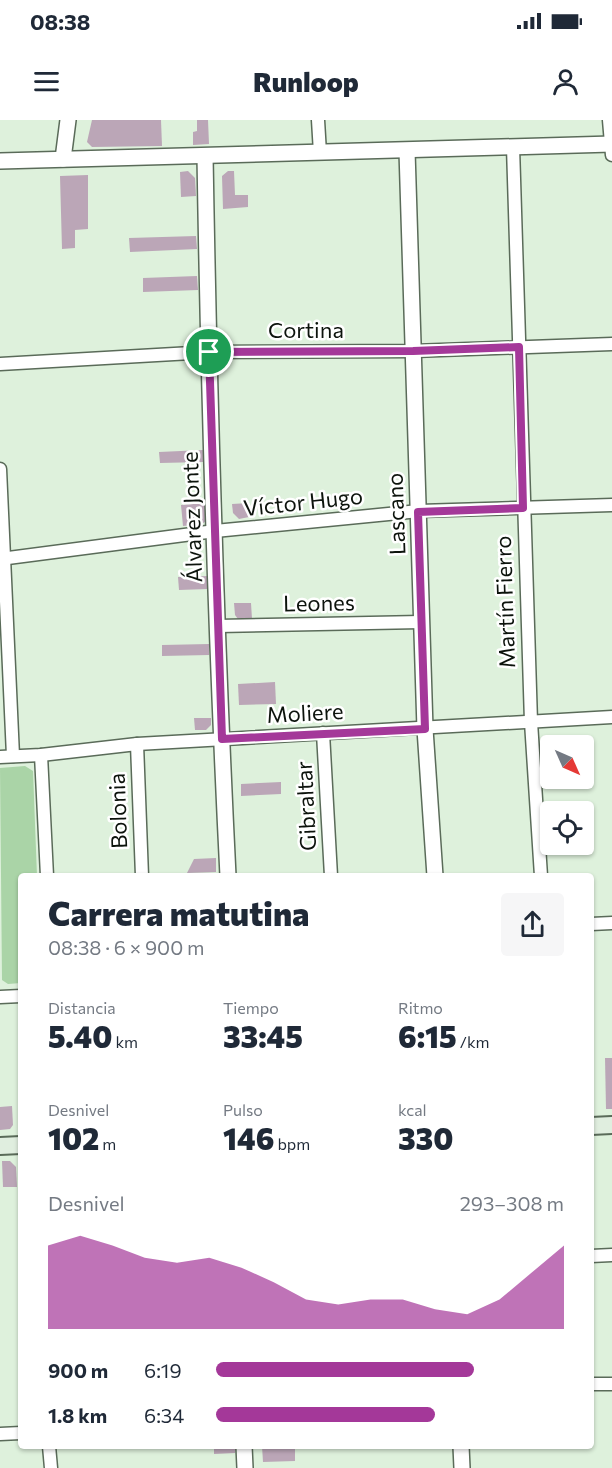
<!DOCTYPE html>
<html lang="es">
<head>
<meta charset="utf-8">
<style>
	:root { --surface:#fff; --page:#f6f6f7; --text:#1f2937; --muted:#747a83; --accent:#a43899 }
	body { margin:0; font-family:Commissioner,sans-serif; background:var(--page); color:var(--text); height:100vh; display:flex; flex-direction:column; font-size:22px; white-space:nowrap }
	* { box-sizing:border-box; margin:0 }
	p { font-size:20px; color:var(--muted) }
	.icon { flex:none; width:33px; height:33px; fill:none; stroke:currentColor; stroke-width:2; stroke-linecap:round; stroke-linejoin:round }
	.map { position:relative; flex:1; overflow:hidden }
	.panel { position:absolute; left:18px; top:753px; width:576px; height:576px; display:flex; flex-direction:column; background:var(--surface); border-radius:6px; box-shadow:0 2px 4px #0004 }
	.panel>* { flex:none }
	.needle { width:39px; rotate:135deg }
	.controls { position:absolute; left:540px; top:615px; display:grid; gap:12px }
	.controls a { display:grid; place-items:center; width:54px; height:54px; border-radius:6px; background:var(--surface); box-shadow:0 2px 4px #0004; font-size:30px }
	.pin { position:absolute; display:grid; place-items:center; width:51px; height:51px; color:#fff; margin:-26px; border:3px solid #fff; border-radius:50%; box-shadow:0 2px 6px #0007 }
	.round { display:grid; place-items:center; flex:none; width:63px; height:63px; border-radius:6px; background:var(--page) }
	.headline { display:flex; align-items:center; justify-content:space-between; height:102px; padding:0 30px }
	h1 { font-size:33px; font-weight:800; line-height:45px }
	.stats { display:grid; grid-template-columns:repeat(3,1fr); gap:9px; height:102px; padding:6px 30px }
	.stats div { display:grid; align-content:center }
	.stats b { font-size:30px; font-weight:800 }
	.stats small { font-size:16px; font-weight:400 }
	.stats p { font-size:16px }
	.chart { height:168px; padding:12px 30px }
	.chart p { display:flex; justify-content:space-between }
	.chart svg { width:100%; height:108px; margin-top:6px; fill:var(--accent); opacity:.7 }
	ul { padding:0 30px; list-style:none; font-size:20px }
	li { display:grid; grid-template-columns:96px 72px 1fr; align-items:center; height:45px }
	li i { height:15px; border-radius:8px; background:var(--accent) }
	.status { display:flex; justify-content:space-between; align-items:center; height:42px; padding:0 30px; background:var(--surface); direction:ltr }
	.status svg { height:16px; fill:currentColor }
	header { display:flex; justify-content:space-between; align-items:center; height:78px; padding:0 30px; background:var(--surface); font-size:27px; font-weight:800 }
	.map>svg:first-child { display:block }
</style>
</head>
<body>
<div class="status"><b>08:38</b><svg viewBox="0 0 49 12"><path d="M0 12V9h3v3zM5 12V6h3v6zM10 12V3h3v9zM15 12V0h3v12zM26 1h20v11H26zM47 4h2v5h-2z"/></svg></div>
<header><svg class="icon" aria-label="menu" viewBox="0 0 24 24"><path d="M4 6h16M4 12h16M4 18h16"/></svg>Runloop<svg class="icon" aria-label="person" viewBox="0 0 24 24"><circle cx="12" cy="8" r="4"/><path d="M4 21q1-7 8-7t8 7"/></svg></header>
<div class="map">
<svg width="612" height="1348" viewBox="0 0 612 1348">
	<rect width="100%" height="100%" fill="#def1dc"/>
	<path fill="#aad4a7" d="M25 646 33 651 37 756H21V863L8 864 2 860 0 648Z"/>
	<g fill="#bba6b7">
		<path d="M92 0H161L162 26 92 27 87 22Z"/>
		<path d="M197 0H208L209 24 193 25V12L197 11Z"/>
		<path d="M188 51 195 58 196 76 181 77 180 52Z"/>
		<path d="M228 51H234L235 75H248V87L223 89 222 56Z"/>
		<path d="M88 55V109L75 110V128L62 129 60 56Z"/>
		<path d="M196 116 197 129 130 132 129 118Z"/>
		<path d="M197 156 198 170 143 172V158Z"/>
		<path d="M203 330V342L160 343 159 332Z"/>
		<path d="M205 383 206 401 202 404 183 406 181 385Z"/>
		<path d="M249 383V397L239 399 233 393 232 384Z"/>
		<path d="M208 456V469L179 470 178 457Z"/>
		<path d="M234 483H251L252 499H238L235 495Z"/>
		<path d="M209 524V535L162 536V525Z"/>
		<path d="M275 562 276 584 239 585 238 564Z"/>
		<path d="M194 598H211V605L206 610H195Z"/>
		<path d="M281 662V674L241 676V664Z"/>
		<path d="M216 738V752L187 753 194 739Z"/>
		<path d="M605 938H612V989H606Z"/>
		<path d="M12 986 13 1005 10 1009 0 1010V987Z"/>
		<path d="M2 1041H10L16 1047 17 1067H3Z"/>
		<path d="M214 1326H235V1333L214 1334Z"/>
		<path d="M262 1326 295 1328V1341L263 1342Z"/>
	</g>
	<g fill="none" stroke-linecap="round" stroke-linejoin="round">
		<g stroke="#5a6b59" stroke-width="15">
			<g id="minor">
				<path d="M318 0 320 33"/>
				<path d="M609 0 612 35"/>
				<path d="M513 27 531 602 541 756"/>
				<path d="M0 244 209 232 413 231 612 224"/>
				<path d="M0 349 13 636"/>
				<path d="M0 439 215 411 419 391 612 385"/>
				<path d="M218 506 421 502"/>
				<path d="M323 613 331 756"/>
				<path d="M137 624 142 756"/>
				<path d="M41 635 47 756"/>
				<path d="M0 637 41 635 137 624 612 597"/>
				<path d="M591 804 612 803"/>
				<path d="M0 877 21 876"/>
				<path d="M591 1136 612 1135"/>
				<path d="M591 1264H612"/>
				<path d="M0 1314 21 1313"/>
				<path d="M49 1326 51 1348"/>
			</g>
		</g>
		<g stroke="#5a6b59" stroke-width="18">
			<g id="tertiary">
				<path d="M407 31 425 609 435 756"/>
				<path d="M205 36C209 276 216 516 228 756"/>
				<path d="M63 39 68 0"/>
				<path d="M0 41 612 24"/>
				<path d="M244 1326 245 1348"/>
				<path d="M461 1326 462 1348"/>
			</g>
		</g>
		<g stroke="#5a6b59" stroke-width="20">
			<g id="secondary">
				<path d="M591 1006 612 1005"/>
				<path d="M0 1026 21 1025"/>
			</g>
		</g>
		<use href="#minor" stroke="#fff" stroke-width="12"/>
		<use href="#tertiary" stroke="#fff" stroke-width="15"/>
		<use href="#secondary" stroke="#e0eedf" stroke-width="16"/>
	</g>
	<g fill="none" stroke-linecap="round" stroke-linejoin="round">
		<g stroke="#fff" stroke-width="12">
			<path id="route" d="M519 227 523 388 418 392 425 609 222 619 209 232 413 231Z"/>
		</g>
		<use href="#route" stroke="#a43899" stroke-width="8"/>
	</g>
	<g text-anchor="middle" stroke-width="5" stroke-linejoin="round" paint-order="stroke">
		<g font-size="22" fill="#0c130c" stroke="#fff">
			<text x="306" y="218">Cortina</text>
			<text transform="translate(303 382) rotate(-6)" y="8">Víctor Hugo</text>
			<text transform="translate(396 394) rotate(-92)" y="8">Lascano</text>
			<text transform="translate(192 397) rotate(-92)" y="8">Álvarez Jonte</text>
			<text transform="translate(505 482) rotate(-92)" y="8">Martín Fierro</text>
			<text transform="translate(319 483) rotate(-1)" y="8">Leones</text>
			<text transform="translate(305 593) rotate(-3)" y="8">Moliere</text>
			<text transform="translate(306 686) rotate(-93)" y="8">Gibraltar</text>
			<text transform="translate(118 691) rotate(-92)" y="8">Bolonia</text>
		</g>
	</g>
</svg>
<div class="controls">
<a><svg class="needle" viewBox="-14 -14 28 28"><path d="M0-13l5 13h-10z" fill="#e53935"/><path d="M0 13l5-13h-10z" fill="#747a83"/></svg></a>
<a><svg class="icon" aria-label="locate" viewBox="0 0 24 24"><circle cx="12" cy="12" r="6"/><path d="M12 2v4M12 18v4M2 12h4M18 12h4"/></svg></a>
</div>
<div class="pin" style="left:209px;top:232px;background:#1e9e55"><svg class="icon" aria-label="arrive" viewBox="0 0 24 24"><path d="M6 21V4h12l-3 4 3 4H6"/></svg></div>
<section class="panel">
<div class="headline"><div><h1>Carrera matutina</h1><p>08:38 · 6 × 900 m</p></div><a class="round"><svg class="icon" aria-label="share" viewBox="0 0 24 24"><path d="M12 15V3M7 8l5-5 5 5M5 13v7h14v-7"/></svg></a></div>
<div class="stats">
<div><p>Distancia</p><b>5.40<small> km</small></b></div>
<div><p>Tiempo</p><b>33:45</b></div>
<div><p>Ritmo</p><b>6:15<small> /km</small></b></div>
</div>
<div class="stats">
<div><p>Desnivel</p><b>102<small> m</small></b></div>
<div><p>Pulso</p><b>146<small> bpm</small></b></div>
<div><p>kcal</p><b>330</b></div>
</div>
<div class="chart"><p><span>Desnivel</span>293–308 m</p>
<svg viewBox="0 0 160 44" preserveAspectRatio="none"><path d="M0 44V10L10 6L20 10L30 15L40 17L50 15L60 19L70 25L80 32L90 34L100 32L110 32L120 36L130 38L140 32L150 21L160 10V44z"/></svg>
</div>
<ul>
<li><b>900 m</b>6:19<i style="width:74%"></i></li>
<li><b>1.8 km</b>6:34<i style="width:63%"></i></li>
</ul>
</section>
</div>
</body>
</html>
